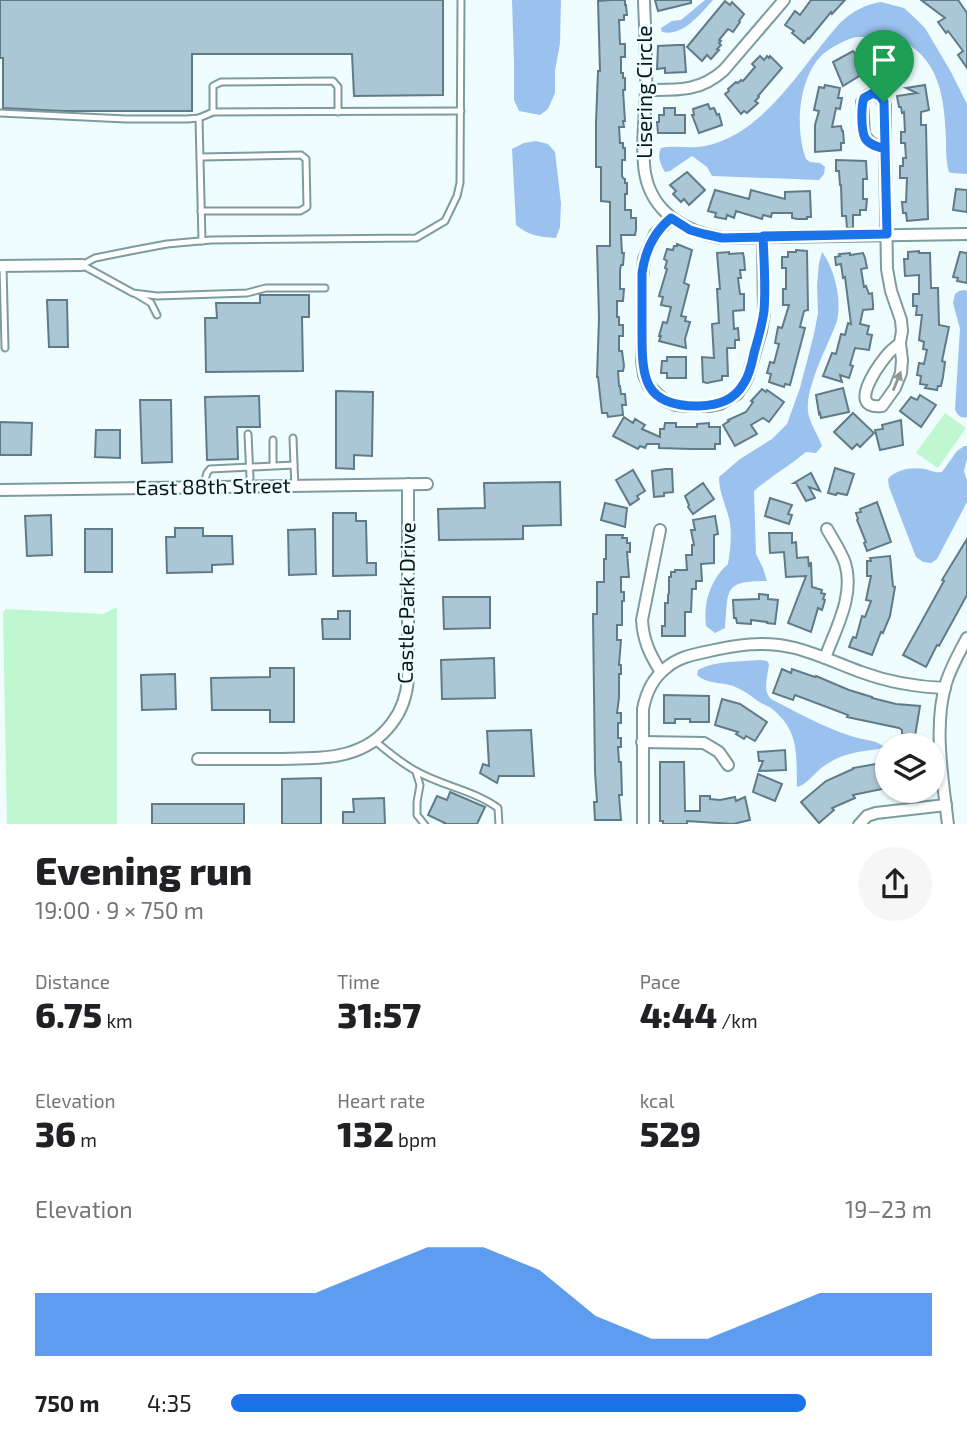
<!DOCTYPE html>
<html lang="en">
<head>
<meta charset="utf-8">
<style>
	:root { --surface:#fff; --page:#f6f6f6; --text:#202124; --muted:#757577; --accent:#1a73e8 }
	body { margin:0; font-family:"Exo 2",sans-serif; background:var(--page); color:var(--text); height:100vh; display:flex; flex-direction:column; font-size:26px; white-space:nowrap }
	* { box-sizing:border-box; margin:0 }
	p { font-size:23px; color:var(--muted) }
	.icon { flex:none; width:38px; height:38px; fill:none; stroke:currentColor; stroke-width:2; stroke-linecap:round; stroke-linejoin:round }
	.map { position:relative; height:824px; overflow:hidden }
	.drawer { display:flex; flex-direction:column; background:var(--surface); flex:1 }
	.drawer>* { flex:none }
	.controls { position:absolute; left:875px; top:733px; display:grid; gap:14px }
	.controls a { display:grid; place-items:center; width:70px; height:70px; border-radius:50%; background:var(--surface); box-shadow:0 2px 5px #0004; font-size:35px }
	.pin { position:absolute; display:grid; place-items:center; width:60px; height:60px; color:#fff; margin:-72px -30px; border-radius:50% 50% 50% 0; rotate:-45deg; box-shadow:0 0 7px #0007 }
	.pin .icon { rotate:45deg }
	.round { display:grid; place-items:center; flex:none; width:74px; height:74px; border-radius:37px; background:var(--page) }
	.summary { display:flex; align-items:center; justify-content:space-between; height:119px; padding:0 35px }
	h1 { font-size:38px; font-weight:800; line-height:52px }
	.stats { display:grid; grid-template-columns:repeat(3,1fr); gap:10px; height:119px; padding:7px 35px }
	.stats div { display:grid; align-content:center }
	.stats b { font-size:35px; font-weight:800 }
	.stats small { font-size:19px; font-weight:400 }
	.stats p { font-size:19px }
	.chart { height:196px; padding:14px 35px }
	.chart p { display:flex; justify-content:space-between }
	.chart svg { width:100%; height:126px; margin-top:7px; fill:var(--accent); opacity:.7 }
	ul { padding:0 35px; list-style:none; font-size:23px }
	li { display:grid; grid-template-columns:112px 84px 1fr; align-items:center; height:52px }
	li i { height:18px; border-radius:9px; background:var(--accent) }
	.map>svg:first-child { display:block }
</style>
</head>
<body>
<div class="map">
<svg width="967" height="825" viewBox="0 0 967 825">
	<rect width="100%" height="100%" fill="#effdfe"/>
	<g fill="#bff7d1">
		<path d="M945 413 966 428 938 468 916 453Z"/>
		<path d="M117 607V824H7L3 612 6 609 103 614Z"/>
	</g>
	<g fill="#9bc2ef">
		<path d="M512 0H561L560 43 555 71V93L548 109 540 115 519 111 514 100V64Z"/>
		<path d="M705 0H713C700 14 683 37 662 32L661 28 672 21 681 20Z"/>
		<path d="M881 2 904 8 915 18 925 28 951 72 967 104V174L952 173 949 172C946 162 946 150 946 140 945 114 943 84 928 63 915 44 896 35 874 37 866 38 860 36 852 38 841 42 828 49 820 57 798 81 795 130 806 159L810 162 820 163 825 167 824 174 819 180 712 176 707 167 692 156 670 171 665 172C660 164 657 156 661 148 676 145 690 149 705 146 766 133 801 66 840 23 853 11 864 5 881 2Z"/>
		<path d="M536 141 548 144 555 152 561 203 560 227 556 238C539 237 530 236 516 225L512 149 524 143Z"/>
		<path d="M822 252C835 269 843 303 836 324 828 344 818 363 812 384 809 393 807 402 808 411 809 422 818 435 822 446L816 453 806 452C789 466 770 477 754 491L756 554 763 568 767 581C722 581 729 590 725 628L715 633 706 626C703 603 710 580 728 564 730 551 732 537 730 523 727 507 719 494 719 477L740 459 772 439 787 424 800 388 814 334 818 313 817 285 819 263Z"/>
		<path d="M964 290 967 291V417C961 419 957 415 955 409L960 329 953 303 955 294 959 291Z"/>
		<path d="M964 446H967V459L964 471 967 480V502L937 559 931 563 923 562 916 557 889 487 888 479C896 469 913 467 925 469 932 471 935 473 942 472L957 451Z"/>
		<path d="M760 660 767 661 769 664C768 676 762 690 771 699 796 712 831 731 858 738 867 740 878 741 884 747L879 749C857 752 843 753 824 766 815 772 807 785 797 787 796 754 800 731 771 708 768 706 764 705 761 703 752 697 744 690 733 686 721 682 707 684 697 675L698 670C717 660 740 662 760 660Z"/>
	</g>
	<g fill="#abc7d5" stroke="#607b88" stroke-width="2">
		<path d="M0 0H443V95L354 96 352 54H192V111H63L3 108V58H0Z"/>
		<path d="M611 0H625V5H626L627 15H624V20H619L620 44H625V57H621V73H623V78H625V90H623L625 121H623L624 127H619L620 143H623V148H625V160H622V176L623 178 625 179V183H627V194H625V210H631V218H636V230L635 235H621L622 253H624L623 265H621L620 270V289H624L623 301H617V317H619V325H623V336H619V351H622L624 366 623 371H618L619 386H620L621 394H625L626 405H622L623 415 608 417 607 413H602L598 377H597L599 318 597 246H610V202L601 201V167H596V123L598 71H600L598 1Z"/>
		<path d="M655 0H691V3L658 11Z"/>
		<path d="M811 0H845L832 14 831 12 809 39 808 38 804 43 792 33 794 31 785 25 795 11 800 15Z"/>
		<path d="M921 0H958L967 13V68L958 55 963 51 948 31 946 33 938 22 945 18Z"/>
		<path d="M725 1 730 5 732 2 744 14 739 21 740 22 733 32 728 29 719 40 721 41 719 43 721 45 717 49 719 50 711 59 707 55 702 61 687 47Z"/>
		<path d="M677 45H684L686 72 665 73V68L657 69 658 46Z"/>
		<path d="M853 51 865 69 858 73 859 76 843 86 833 62Z"/>
		<path d="M884 51 905 61 902 65 907 68 899 85 878 76 886 61 876 66Z"/>
		<path d="M760 56 764 60 767 56 769 58 770 56 782 68 758 96 759 97 755 101 758 103 747 113 744 111 741 114 725 94 729 91 728 89 736 82 738 83 741 80 743 81 755 67 752 64Z"/>
		<path d="M825 85 840 88 838 98H842L840 109 836 108 832 127 841 126 842 131H843L844 143H841V150L815 152V125L819 111 814 110 819 87 824 88Z"/>
		<path d="M925 85 929 110 921 112V125H926L928 219 907 221 906 213H903L902 202H906L907 178H900V166H903V158H906L905 143H901V132H905L904 112 902 113 901 107H899L897 96 917 93 906 88Z"/>
		<path d="M708 104 710 109 714 108 717 115 719 114 722 125 699 133 692 115H694L693 109Z"/>
		<path d="M664 108H675V115H685V133H658L657 122H659V115H664Z"/>
		<path d="M836 160 866 161 867 179H863V199H867L866 210H860V215H853V228H847L846 216H842L841 185H840L839 171H836Z"/>
		<path d="M687 172 705 190 689 205 684 199 681 202 673 194 676 191 670 185Z"/>
		<path d="M956 189 967 190V212L953 210Z"/>
		<path d="M715 190 749 199 751 190 785 199V192L810 191 811 217H807V219H797L792 218V213H772L771 217 763 215 762 219 736 211 734 218 727 215 726 219 715 217 716 213 708 211Z"/>
		<path d="M677 244 692 250 684 283 689 285 681 316 686 317 685 321 690 322 685 339 686 348 659 341 661 336H659L663 322 667 323 671 307 661 305 663 297 659 296 667 269 665 268 667 261 664 259 667 249 673 250 674 246H677Z"/>
		<path d="M796 250 807 251 808 310 804 311 800 327 805 328 790 385 785 384 784 387 769 382 771 374 767 373 770 362 774 363 779 344 775 343 778 327 782 328 789 305H783V289H786V268H782V257H788V252H796Z"/>
		<path d="M919 251V253H930L931 288H938L939 325 949 327 942 361 945 362 943 377 941 386H938L937 390 925 388 927 385 920 384 921 376 917 375 919 363 924 364 927 350 923 349 924 342 919 340 922 315H916L917 306H913V294H919V275L905 276 904 259H908V252Z"/>
		<path d="M729 252V254L743 253 744 258 745 270H740L741 278H738L740 294H744V310L733 311 734 329 738 328 739 340H735V348H727L728 376H722V380L707 383 703 382 702 357 714 358 712 324 719 323 717 289H720L717 253Z"/>
		<path d="M960 252 967 253V283L957 281 958 278 953 277Z"/>
		<path d="M850 253V255L863 253 865 258 867 268 861 269 864 287 866 286 869 294 872 293 873 304V309L863 310 860 324 869 326 867 334 872 335 869 350 855 348 850 365 853 366 849 378 840 375 842 382 823 376 832 353 836 354 841 334 845 335 848 323 851 324 845 277 843 278 841 264 836 265 835 257 840 256 839 254Z"/>
		<path d="M260 295H309V317H302L303 371 206 372 205 318H217L216 303H260Z"/>
		<path d="M47 300H67L68 347H49Z"/>
		<path d="M667 357H686V378H667V373H661L662 361H667Z"/>
		<path d="M843 388 849 412 821 418 820 413 819 414 816 395Z"/>
		<path d="M762 389 766 392 767 390 784 402 769 422 763 418 751 425 757 434 735 446 723 425 729 421 728 420 746 412 753 402 751 401Z"/>
		<path d="M336 391 373 392 372 456 354 455V469L336 468Z"/>
		<path d="M920 395 936 405 921 427 900 411 911 397 917 400Z"/>
		<path d="M259 396 260 427H237L238 459 207 460 205 397Z"/>
		<path d="M140 400H171L172 462 142 463Z"/>
		<path d="M853 413 874 433 860 447 857 444 852 449 834 432Z"/>
		<path d="M624 417 633 423 635 419 645 425 642 429 660 437V429H664L665 423H676V427H697V424L709 423V427H720V444H715V449H692L659 448V444H647L645 448 640 446 638 449 613 436Z"/>
		<path d="M901 420 903 445 880 450 875 430 883 429 882 425Z"/>
		<path d="M0 422 32 423 31 455H0Z"/>
		<path d="M96 430H120V458L95 457Z"/>
		<path d="M835 468 854 474 847 495 837 493 836 495 828 493Z"/>
		<path d="M665 469H672L673 492 664 493V496L654 497 652 471Z"/>
		<path d="M633 470 645 491 637 496 639 499 630 505 616 480Z"/>
		<path d="M811 473 820 491 809 487 815 498 806 501 796 483H794Z"/>
		<path d="M560 482 561 525 523 526V539L439 540 438 509 485 508 484 483Z"/>
		<path d="M703 483 714 499 693 514 688 507 689 505 685 496Z"/>
		<path d="M770 498 792 505 788 514 792 515 789 524 765 516Z"/>
		<path d="M877 502 891 542 867 551 864 543 866 542 857 520 858 519 856 513 861 512 860 509Z"/>
		<path d="M605 503 627 508 625 527 601 520Z"/>
		<path d="M333 513H356V521H366L367 563H376V575L333 576Z"/>
		<path d="M51 515 52 555 27 556 25 516Z"/>
		<path d="M715 516 718 534 714 535V563L701 564 702 581H696V589H692L691 612H685V636H662V626H665V603H668V595L669 593V577H671V572H675V570H687L686 555H692V545H694L691 530H695L693 520Z"/>
		<path d="M175 528H203V536H232L233 564 212 565V572L167 573 166 537H175Z"/>
		<rect x="85" y="529" width="27" height="43"/>
		<path d="M315 529 316 574 289 575 288 530Z"/>
		<path d="M769 533H792V543L796 542 797 558 808 557 809 567 811 562 812 587 822 590 821 593 825 594 823 599 825 600 822 610 818 608 811 632 788 623 806 576 786 577 784 552 770 553Z"/>
		<path d="M606 535H623L622 538H627V543H630V552H627L629 577H621V592H624V601H622V625H617V640H621L619 665H621V674H619V698L617 713H621V723H618V738H621V747H618L619 762H621L622 795H619L621 820H595L594 802H597L595 772 593 614H597V582H604V559H606Z"/>
		<path d="M967 539V595L939 646 937 645 926 667 903 655 944 581 942 580Z"/>
		<path d="M890 556 893 586 895 587 890 616 883 633 881 632 872 655 849 647 853 637 856 638 862 616 865 617 871 601 866 600 871 576H867V561H871L870 558Z"/>
		<path d="M759 594 768 595V599L778 600 775 624 767 623V622L751 620V624L737 623 736 618H734L733 600 759 599Z"/>
		<path d="M443 597H490V628L444 629Z"/>
		<path d="M338 611H350V639H323L322 619H338Z"/>
		<path d="M494 658 495 698 442 699 441 660Z"/>
		<path d="M270 668H294V722H270V710H212L211 678 270 677Z"/>
		<path d="M782 669 791 673 792 669 815 677 816 676 849 690 872 697V698L896 704 920 706 915 736 902 734V730L899 728 847 717 848 715 795 695 793 700 773 693Z"/>
		<path d="M175 674 176 709 142 710 141 675Z"/>
		<path d="M664 695 709 696V722H690V719H675V723H664Z"/>
		<path d="M722 699 740 704 767 722 755 741 746 736 744 739 736 734 738 732 715 725Z"/>
		<path d="M531 730 534 776H499L497 783 480 773 483 764 489 766 487 731Z"/>
		<path d="M785 750 786 770 759 771 763 761H759L758 752Z"/>
		<path d="M660 762H684L685 811H700V796H710V799L720 800 735 797 736 801 745 797 750 820 733 824 687 821V824H663V821H660Z"/>
		<path d="M887 762V788L853 795 855 798 832 808 834 810 819 823 801 802 826 781 853 769V768Z"/>
		<path d="M758 774 782 784 775 801 753 792Z"/>
		<path d="M321 778V824H282V779Z"/>
		<path d="M450 792 485 807 477 824H444L445 823 428 815 437 796 447 800Z"/>
		<path d="M384 798 385 824H343V812H354L353 799Z"/>
		<rect x="152" y="804" width="92" height="20"/>
	</g>
	<g fill="none" stroke-linecap="round" stroke-linejoin="round">
		<g stroke="#7c9ca0" stroke-width="9">
			<g id="lane">
				<path d="M338 112V87L333 81 221 82 213 86V112L461 111"/>
				<path d="M0 113 126 119H187L199 118 213 112"/>
				<path d="M199 118 202 241"/>
				<path d="M200 157 301 155 306 159 307 207 300 211H201"/>
				<path d="M3 266 5 348"/>
				<path d="M325 288H266L247 293 157 296 133 293 82 265 95 258 135 250 167 244 211 240 416 238 445 221 457 196 460 183 461 0"/>
				<path d="M136 294 151 303 157 315"/>
				<path d="M293 438 294 465"/>
				<path d="M273 465V440"/>
				<path d="M247 486 250 478 248 434"/>
				<path d="M203 487 207 473 210 469 294 465 295 486"/>
				<path d="M375 741C388 752 401 763 416 771 442 786 473 790 498 808L499 825"/>
				<path d="M416 772 420 785 417 802V815L425 825"/>
			</g>
		</g>
		<g stroke="#7c9ca0" stroke-width="14">
			<g id="street">
				<path d="M644 0C645 31 647 61 646 92 645 118 641 147 645 173 652 213 686 232 722 238L967 234"/>
				<path d="M646 90C677 90 700 92 724 70L784 0"/>
				<path d="M873 93 880 96 885 105V149L871 143 864 135 862 102 867 96Z"/>
				<path d="M885 149 887 269 891 291 901 320 902 331 900 343 902 360 901 373 895 388 882 406C846 410 878 366 887 355 891 350 896 347 900 343"/>
				<path d="M671 218 655 234 644 259 642 278V361L644 375 649 386 664 400 676 405 687 406H710L720 404 737 394 744 384 748 376 761 331 764 313 763 237"/>
				<path d="M0 266 82 265"/>
				<path d="M0 490 427 484"/>
				<path d="M660 530 642 620C643 640 650 655 661 672"/>
				<path d="M825 658C836 628 855 595 845 563 841 551 833 540 827 529"/>
				<path d="M642 742 704 743 719 752 728 765"/>
				<path d="M198 759C225 759 252 759 279 759 321 758 364 761 392 723 402 710 407 694 408 678V484"/>
				<path d="M643 825V709C646 693 653 678 666 668 677 658 691 655 705 652 736 645 764 640 795 648 818 654 839 664 861 672 888 682 916 687 945 688"/>
				<path d="M859 825 867 816 876 813 946 805"/>
				<path d="M948 825C943 779 933 727 946 683 951 667 959 653 967 638"/>
			</g>
		</g>
		<use href="#lane" stroke="#fff" stroke-width="5"/>
		<use href="#street" stroke="#fff" stroke-width="10"/>
	</g>
	<defs><path id="oneway-solid" d="M-6-.8H1V-3.2L6.5 0L1 3.2V.8H-6Z" transform="scale(1.75)"/></defs>
	<use fill="#919797" href="#oneway-solid" transform="translate(897 381) rotate(-68)"/>
	<g fill="none" stroke-linecap="round" stroke-linejoin="round">
		<g stroke="#fff" stroke-width="14">
			<path id="route" d="M884 102 887 234 722 238 704 234 690 230 671 218C654 232 645 251 642 273 642 292 642 312 642 332 642 377 643 407 699 406 718 405 734 401 744 383 750 374 752 363 754 353 758 339 762 326 764 311 766 287 764 261 763 236L887 234 885 149C878 147 869 145 865 138 861 130 861 106 864 98L873 93 880 96 884 102"/>
		</g>
		<use href="#route" stroke="#1a73e8" stroke-width="9"/>
	</g>
	<g text-anchor="middle" stroke-width="5" stroke-linejoin="round" paint-order="stroke">
		<g font-size="21" fill="#0a1718" stroke="#effdfe">
			<text transform="translate(645 92) rotate(-90)" y="7">Lisering Circle</text>
			<text transform="translate(213 487) rotate(-1)" y="7">East 88th Street</text>
			<text transform="translate(407 603) rotate(-89)" y="7">Castle Park Drive</text>
		</g>
	</g>
</svg>
<div class="controls">
<a><svg class="icon" aria-label="layers" viewBox="0 0 24 24"><path d="M12 4l9 5-9 5-9-5zM3 14l9 5 9-5"/></svg></a>
</div>
<div class="pin" style="left:884px;top:102px;background:#1e9e55"><svg class="icon" aria-label="arrive" viewBox="0 0 24 24"><path d="M6 21V4h12l-3 4 3 4H6"/></svg></div>
</div>
<section class="drawer">
<div class="summary"><div><h1>Evening run</h1><p>19:00 · 9 × 750 m</p></div><a class="round"><svg class="icon" aria-label="share" viewBox="0 0 24 24"><path d="M12 15V3M7 8l5-5 5 5M5 13v7h14v-7"/></svg></a></div>
<div class="stats">
<div><p>Distance</p><b>6.75<small> km</small></b></div>
<div><p>Time</p><b>31:57</b></div>
<div><p>Pace</p><b>4:44<small> /km</small></b></div>
</div>
<div class="stats">
<div><p>Elevation</p><b>36<small> m</small></b></div>
<div><p>Heart rate</p><b>132<small> bpm</small></b></div>
<div><p>kcal</p><b>529</b></div>
</div>
<div class="chart"><p><span>Elevation</span>19–23 m</p>
<svg viewBox="0 0 160 44" preserveAspectRatio="none"><path d="M0 44V22L10 22L20 22L30 22L40 22L50 22L60 14L70 6L80 6L90 14L100 30L110 38L120 38L130 30L140 22L150 22L160 22V44z"/></svg>
</div>
<ul>
<li><b>750 m</b>4:35<i style="width:82%"></i></li>
</ul>
</section>
</body>
</html>
